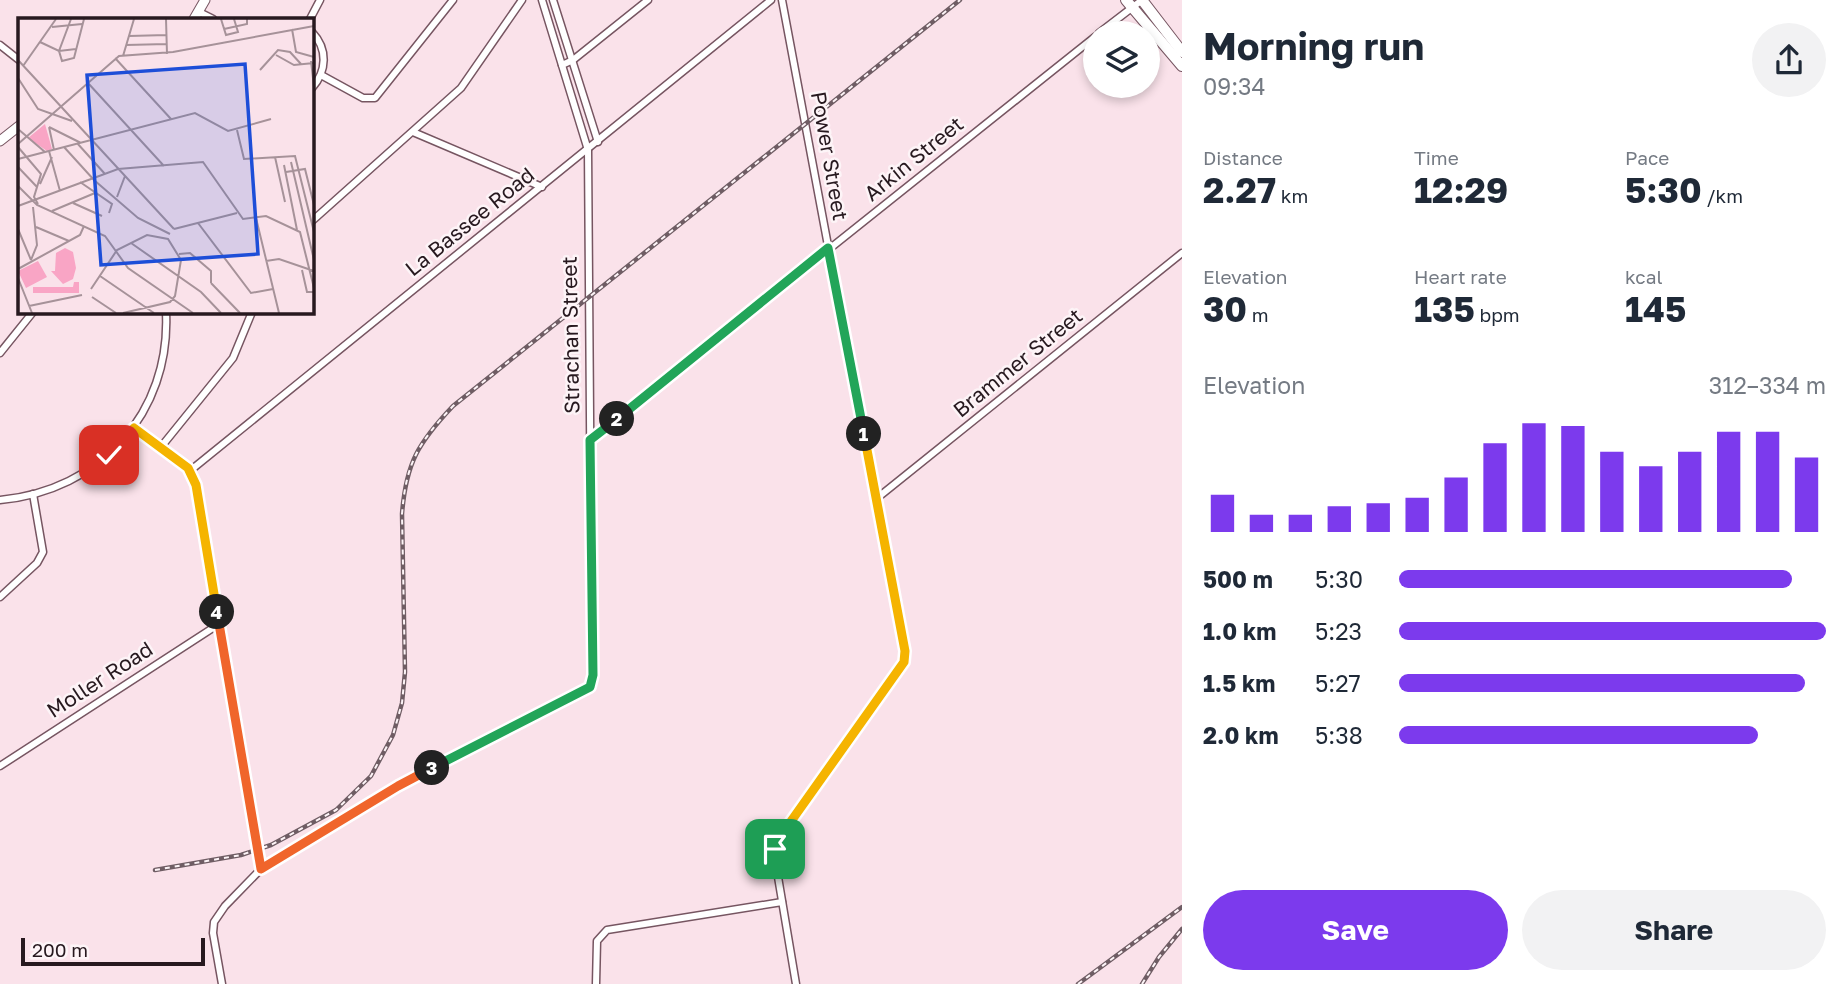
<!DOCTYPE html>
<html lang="en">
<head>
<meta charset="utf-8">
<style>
	:root { --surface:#fff; --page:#f2f2f3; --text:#1f2937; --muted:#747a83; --accent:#7c3aed }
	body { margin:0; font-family:"Golos Text",sans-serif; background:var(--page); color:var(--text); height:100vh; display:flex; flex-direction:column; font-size:26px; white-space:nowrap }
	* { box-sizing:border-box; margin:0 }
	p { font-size:23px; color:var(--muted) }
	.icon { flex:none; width:38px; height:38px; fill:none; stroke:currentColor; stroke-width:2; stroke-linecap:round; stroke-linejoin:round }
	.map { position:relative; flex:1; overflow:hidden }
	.drawer { display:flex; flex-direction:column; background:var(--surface); width:665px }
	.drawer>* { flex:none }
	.buttons { position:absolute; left:1083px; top:21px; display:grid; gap:14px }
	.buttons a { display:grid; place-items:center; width:77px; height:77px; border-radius:50%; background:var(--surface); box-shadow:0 4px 10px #0003; font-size:35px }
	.scale { position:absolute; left:21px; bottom:18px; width:184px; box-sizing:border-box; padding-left:7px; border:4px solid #27191f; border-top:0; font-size:19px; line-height:24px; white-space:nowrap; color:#27191f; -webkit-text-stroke:5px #fdf4f7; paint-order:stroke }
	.pin { position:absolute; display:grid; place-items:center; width:60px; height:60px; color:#fff; margin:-30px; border-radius:14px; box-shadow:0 4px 10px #0006 }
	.km { position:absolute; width:35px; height:35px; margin:-18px; border-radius:50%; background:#222; color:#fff; font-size:19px; line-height:35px; text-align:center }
	.round { display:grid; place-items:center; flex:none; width:74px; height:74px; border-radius:37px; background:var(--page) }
	.overview { display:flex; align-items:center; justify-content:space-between; height:119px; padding:0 21px }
	h1 { font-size:38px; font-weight:700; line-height:52px }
	.figures { display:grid; grid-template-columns:repeat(3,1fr); gap:10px; height:119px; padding:7px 21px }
	.figures div { display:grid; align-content:center }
	.figures b { font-size:35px; font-weight:700 }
	.figures small { font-size:19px; font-weight:400 }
	.figures p { font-size:19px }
	.chart { height:196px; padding:14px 21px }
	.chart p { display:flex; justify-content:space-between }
	.chart svg { width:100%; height:126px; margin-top:7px; stroke:var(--accent); stroke-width:6 }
	.primary-button { display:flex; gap:14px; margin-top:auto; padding:14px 21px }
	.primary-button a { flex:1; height:80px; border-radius:42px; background:var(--accent); color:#fff; font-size:28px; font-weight:700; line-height:80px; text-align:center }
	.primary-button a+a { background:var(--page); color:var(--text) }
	ul { padding:0 21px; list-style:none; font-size:23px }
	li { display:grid; grid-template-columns:112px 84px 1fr; align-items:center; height:52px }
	li i { height:18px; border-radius:9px; background:var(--accent) }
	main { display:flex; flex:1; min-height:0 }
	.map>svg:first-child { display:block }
</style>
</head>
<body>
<main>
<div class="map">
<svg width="1182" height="984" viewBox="0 0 1182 984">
	<rect width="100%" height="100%" fill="#fae2ea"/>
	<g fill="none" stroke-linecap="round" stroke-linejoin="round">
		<g stroke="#765561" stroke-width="9">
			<g id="minor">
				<path d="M553 0 598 142"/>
				<path d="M782 0 905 657 898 672 776 845 775 859 796 984"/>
				<path d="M199 12 213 19"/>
				<path d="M310 19 320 0"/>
				<path d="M312 32C328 49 327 71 312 88"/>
				<path d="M1099 33 1142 0"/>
				<path d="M0 45 19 60"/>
				<path d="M562 65 573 60 648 0"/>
				<path d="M321 75 363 98H375L453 0"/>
				<path d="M413 132 542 187"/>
				<path d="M312 221 461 88 522 0"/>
				<path d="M0 353 33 312"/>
				<path d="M134 428 188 468 195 480 261 869"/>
				<path d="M590 440 1096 36"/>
				<path d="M161 447 233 358 252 312"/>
				<path d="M191 470 771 0"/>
				<path d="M876 499 1182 253"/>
				<path d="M0 500C100 491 171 413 166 312"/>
				<path d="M0 597 37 563 43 552 33 494"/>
				<path d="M0 766 219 624"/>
				<path d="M222 984 213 933 214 922 225 906 261 869 398 786 578 694 590 687 592 682 588 150 542 0"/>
				<path d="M596 984 597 941 607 930 782 902"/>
			</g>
		</g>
		<g stroke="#765561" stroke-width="11">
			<g id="secondary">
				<path d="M194 19 205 0"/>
				<path d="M0 141 19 126"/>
			</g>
		</g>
		<g stroke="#765561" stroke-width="12">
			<g id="primary">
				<path d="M1126 0 1182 66"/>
				<path d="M1142 0 1182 52"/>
			</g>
		</g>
		<use href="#minor" stroke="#fff" stroke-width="6"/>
		<use href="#secondary" stroke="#fff" stroke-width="9"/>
		<use href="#primary" stroke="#fff" stroke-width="10"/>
		<g stroke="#6f5d64" stroke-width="4.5">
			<g id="rail">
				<path d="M155 870 241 855 271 845 336 810 371 776 393 735 402 703 405 672 402 514C406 463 418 443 453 406L960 0"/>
				<path d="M1078 984 1182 907"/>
				<path d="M1142 984 1159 957 1182 929"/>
			</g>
		</g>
		<use href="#rail" stroke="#fdf4f7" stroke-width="2" stroke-dasharray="5" stroke-linecap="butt"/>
	</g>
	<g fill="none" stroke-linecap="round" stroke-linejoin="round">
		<g stroke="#fff" stroke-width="14">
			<path id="split-1" d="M775 849 782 834 904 662 905 651 864 434"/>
		</g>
		<g stroke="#fff" stroke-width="14">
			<path id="split-2" d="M617 419 828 248 864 434"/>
		</g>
		<g stroke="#fff" stroke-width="14">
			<path id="split-3" d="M432 768 590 687 593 675 590 440 617 419"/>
		</g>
		<g stroke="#fff" stroke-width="14">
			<path id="split-4" d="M217 612 261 869 398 786 432 768"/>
		</g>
		<g stroke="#fff" stroke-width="14">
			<path id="split-5" d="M109 455 134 428 188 468 196 485 217 612"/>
		</g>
		<use href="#split-1" stroke="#f5b400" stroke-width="9"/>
		<use href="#split-2" stroke="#22a559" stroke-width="9"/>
		<use href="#split-3" stroke="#22a559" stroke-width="9"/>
		<use href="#split-4" stroke="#f0652b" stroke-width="9"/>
		<use href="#split-5" stroke="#f5b400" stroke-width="9"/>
	</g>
	<g text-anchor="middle" stroke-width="5" stroke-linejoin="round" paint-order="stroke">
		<g font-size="21" fill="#27191f" stroke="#fdf4f7">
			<text transform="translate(829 156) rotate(80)" y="7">Power Street</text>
			<text transform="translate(914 159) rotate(-39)" y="7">Arkin Street</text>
			<text transform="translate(470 222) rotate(-39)" y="7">La Bassee Road</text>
			<text transform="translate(571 335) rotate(-91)" y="7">Strachan Street</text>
			<text transform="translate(1018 363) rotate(-39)" y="7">Brammer Street</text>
			<text transform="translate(100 680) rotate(-33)" y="7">Moller Road</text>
		</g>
	</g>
	<g transform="translate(18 18)">
		<rect width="296" height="296" fill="#fae2ea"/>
		<path d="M27 106 34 131 29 133 10 120ZM47 230 55 234 58 250 55 261 45 266 33 253H37L38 235ZM20 243 29 259 8 270 0 253ZM56 264H61V275H15V269H55Z" fill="#f9a5c5"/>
		<path fill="none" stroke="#a69299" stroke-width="2" d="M53 1 41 33 44 43 56 40 66 1M148 1 149 36M203 1 208 17 220 14 216 1M34 9 64 6M206 11 229 6V1M274 11 278 34 296 39M111 18 149 17M22 24 41 33 58 31M108 27 149 26M258 37 276 47 296 45M105 38 116 1M97 40 153 101M0 42 156 211M293 43 296 69M5 48 38 1M242 52 260 32 272 34 283 46M0 60 20 91 54 103M70 65 146 148M31 109 63 125M31 109 36 132M0 111 27 134M219 112 226 141 277 138 296 214M59 125 87 156M0 126 101 38 155 34 296 8M0 129 23 156 16 179 20 186M46 129 76 162 120 200 152 216M31 133 42 173M257 139 267 184M0 141 177 95 210 113 253 101M273 144 296 242M266 147 279 212M0 149 19 169M268 154 287 151 296 187M62 164 94 186 91 195M22 166 34 139M0 168 19 187 87 218 110 250 175 295M99 179 107 158M55 185 84 198M0 188 100 151 185 144 225 201 248 198 282 214 296 270M34 193 77 175M238 200 261 295M180 205 233 275 255 271M18 209 51 223M0 211 13 242M156 211 219 195M113 225 183 274 203 295M161 236 172 235 193 253V265M13 242 19 227 15 189M248 243 261 241 296 253M0 251 62 217 66 208M284 252 289 274H296M82 258 136 295M0 260 14 295M193 265 222 295M73 271 99 232 129 217 150 221 163 242 157 278 152 284 105 295M74 279 98 295M11 288 64 277"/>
		<path fill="#1d4ed8" fill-opacity="0.15" stroke="#1d4ed8" stroke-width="3.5" d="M227 46 240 236 83 247 69 57Z"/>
		<rect width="296" height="296" fill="none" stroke="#27191f" stroke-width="3.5"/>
	</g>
</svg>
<div class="buttons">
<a><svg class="icon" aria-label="layers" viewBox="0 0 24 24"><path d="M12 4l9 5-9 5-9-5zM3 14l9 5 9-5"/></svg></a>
</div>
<div class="scale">200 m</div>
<div class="pin" style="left:775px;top:849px;background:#1e9e55"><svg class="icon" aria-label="arrive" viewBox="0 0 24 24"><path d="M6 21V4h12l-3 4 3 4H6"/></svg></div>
<div class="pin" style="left:109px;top:455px;background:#d93025"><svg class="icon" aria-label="check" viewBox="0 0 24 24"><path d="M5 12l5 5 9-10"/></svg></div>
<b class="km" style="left:864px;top:434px">1</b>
<b class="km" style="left:617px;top:419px">2</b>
<b class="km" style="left:432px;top:768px">3</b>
<b class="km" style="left:217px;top:612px">4</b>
</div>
<section class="drawer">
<div class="overview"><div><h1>Morning run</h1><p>09:34</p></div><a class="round"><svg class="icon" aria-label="share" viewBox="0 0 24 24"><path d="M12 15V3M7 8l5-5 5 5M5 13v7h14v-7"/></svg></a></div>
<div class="figures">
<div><p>Distance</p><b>2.27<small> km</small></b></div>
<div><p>Time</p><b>12:29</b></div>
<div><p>Pace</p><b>5:30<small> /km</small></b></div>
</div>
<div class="figures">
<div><p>Elevation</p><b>30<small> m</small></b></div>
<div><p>Heart rate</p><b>135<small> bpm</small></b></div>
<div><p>kcal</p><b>145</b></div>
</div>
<div class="chart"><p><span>Elevation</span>312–334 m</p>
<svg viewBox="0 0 160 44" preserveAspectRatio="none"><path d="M5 44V31M15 44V38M25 44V38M35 44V35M45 44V34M55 44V32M65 44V25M75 44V13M85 44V6M95 44V7M105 44V16M115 44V21M125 44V16M135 44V9M145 44V9M155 44V18"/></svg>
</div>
<ul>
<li><b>500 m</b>5:30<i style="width:92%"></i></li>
<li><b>1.0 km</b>5:23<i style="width:100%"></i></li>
<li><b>1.5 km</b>5:27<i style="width:95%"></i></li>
<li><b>2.0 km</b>5:38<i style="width:84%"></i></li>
</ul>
<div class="primary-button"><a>Save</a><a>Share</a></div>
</section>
</main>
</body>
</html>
